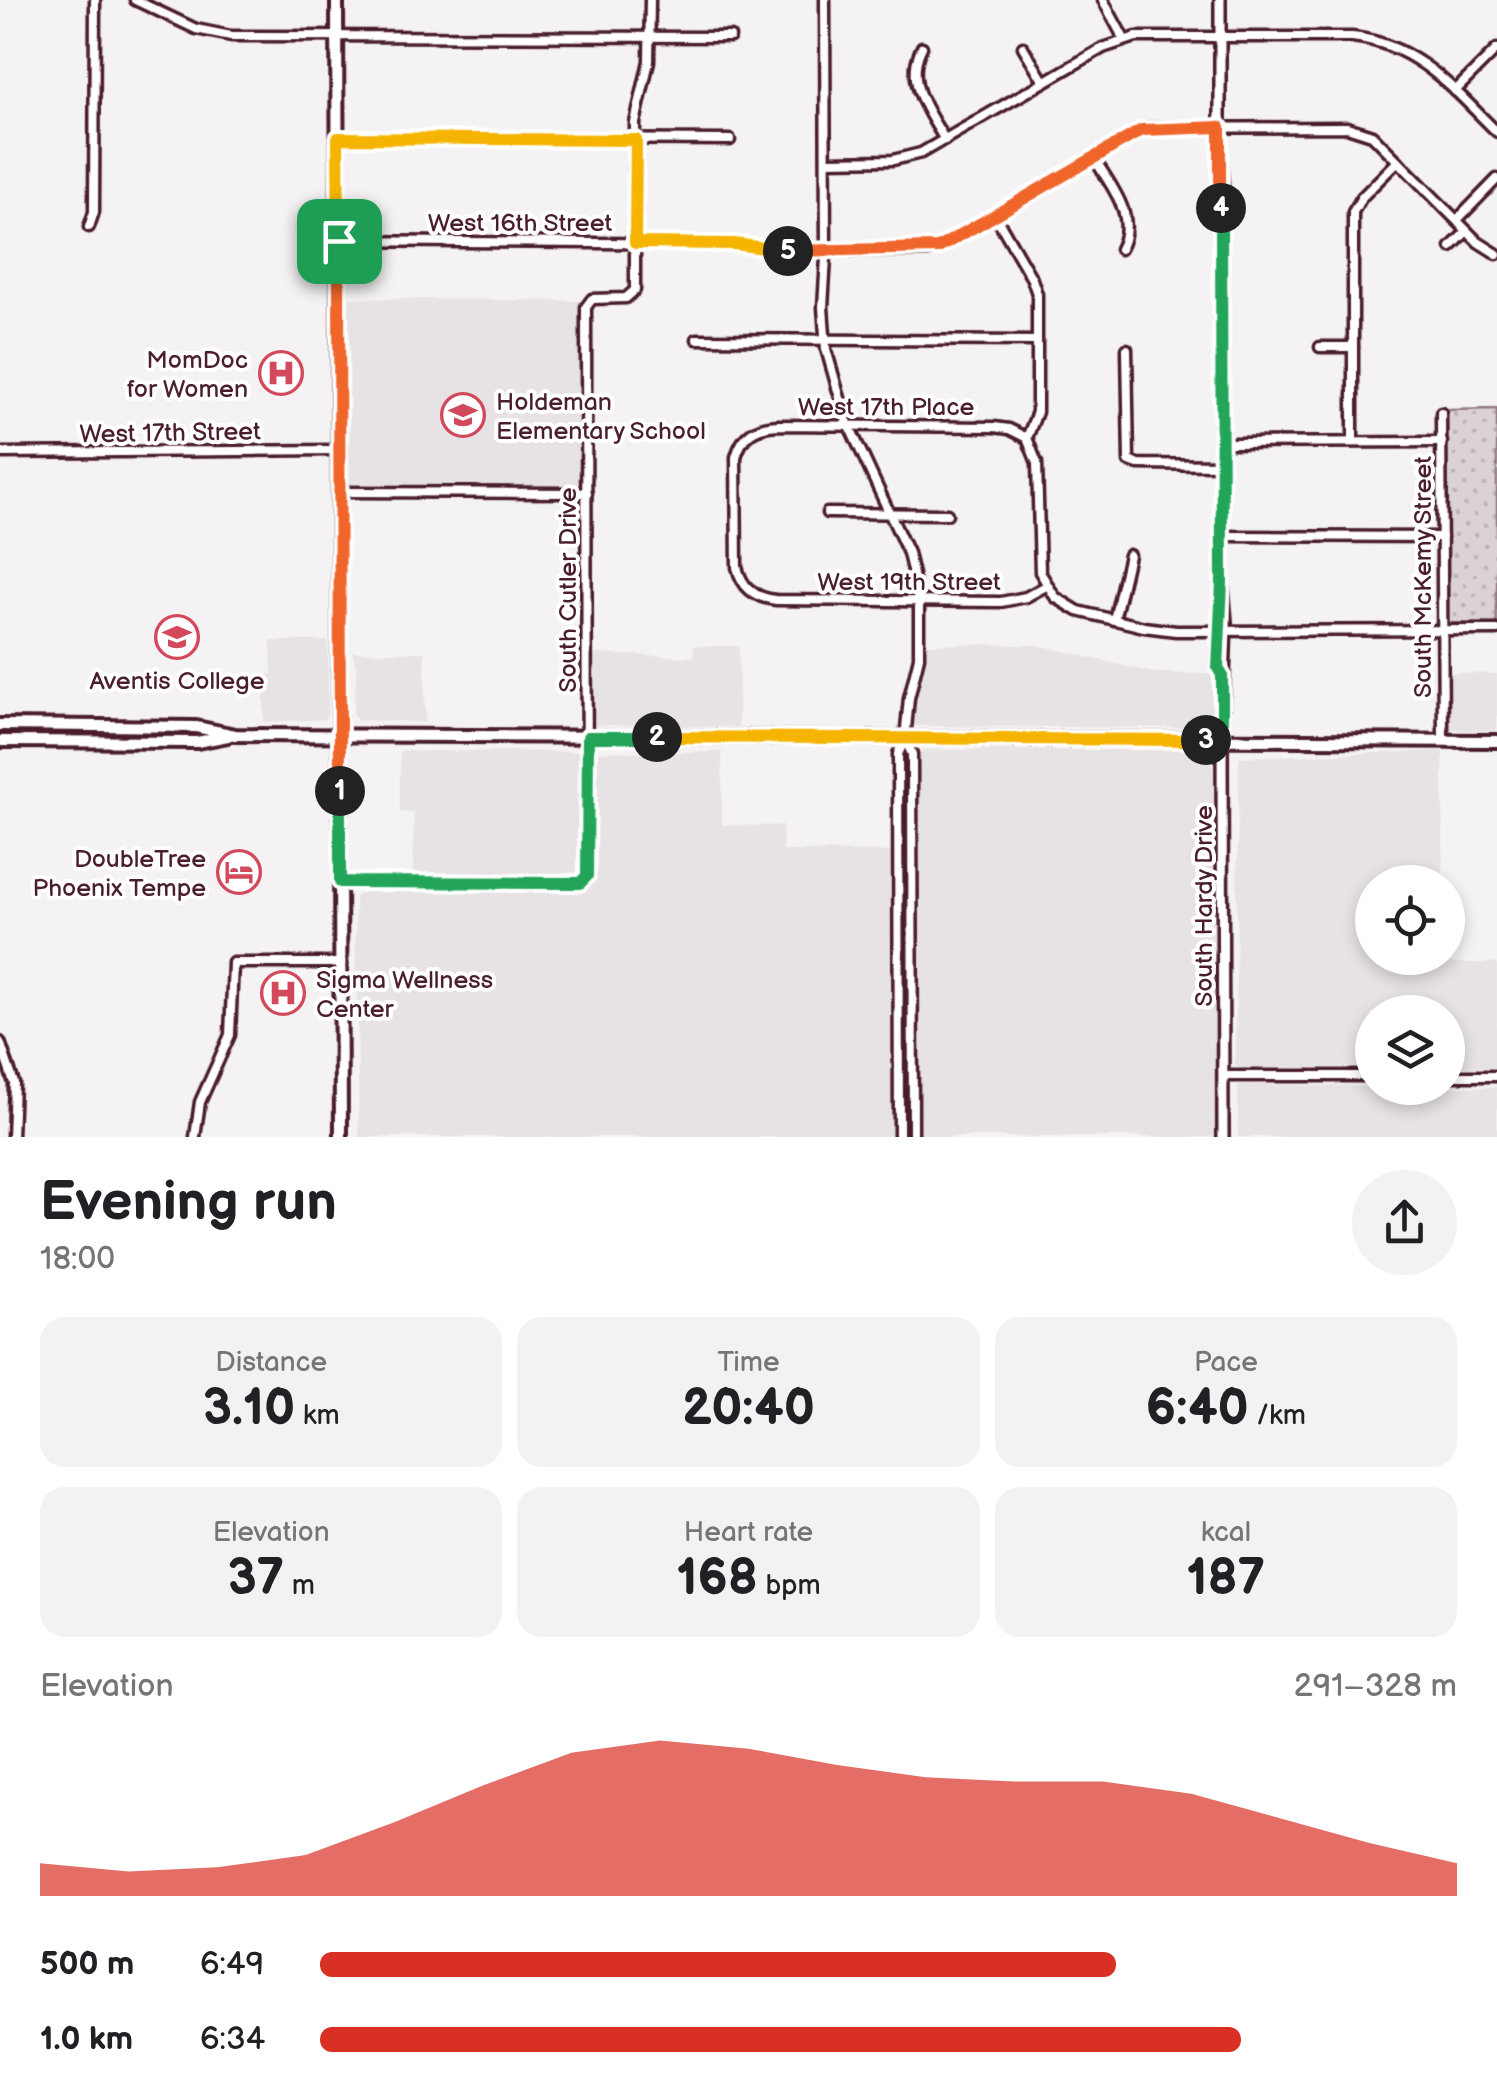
<!DOCTYPE html>
<html lang="en">
<head>
<meta charset="utf-8">
<style>
	:root { --surface:#fff; --page:#f2f2f2; --text:#202124; --muted:#757577; --accent:#d93025 }
	body { margin:0; font-family:"Balsamiq Sans",sans-serif; background:var(--page); color:var(--text); height:100vh; display:flex; flex-direction:column; font-size:38px; white-space:nowrap }
	* { box-sizing:border-box; margin:0 }
	p { font-size:32px; color:var(--muted) }
	.icon { flex:none; width:55px; height:55px; fill:none; stroke:currentColor; stroke-width:2; stroke-linecap:round; stroke-linejoin:round }
	.map { position:relative; height:1137px; overflow:hidden }
	.sheet { display:flex; flex-direction:column; background:var(--surface); flex:1 }
	.sheet>* { flex:none }
	.tools { position:absolute; left:1355px; top:865px; display:grid; gap:20px }
	.tools a { display:grid; place-items:center; width:110px; height:110px; border-radius:50%; background:var(--surface); box-shadow:0 5px 15px #0003; font-size:50px }
	.pin { position:absolute; display:grid; place-items:center; width:85px; height:85px; color:#fff; margin:-42px; border-radius:20px; box-shadow:0 5px 15px #0006 }
	.km { position:absolute; width:50px; height:50px; margin:-25px; border-radius:50%; background:#222; color:#fff; font-size:28px; line-height:50px; text-align:center }
	.round { display:grid; place-items:center; flex:none; width:105px; height:105px; border-radius:52px; background:var(--page) }
	.summary { display:flex; align-items:center; justify-content:space-between; height:170px; padding:0 40px }
	h1 { font-size:55px; font-weight:800; line-height:75px }
	.figures { display:grid; grid-template-columns:repeat(3,1fr); gap:15px; height:170px; padding:10px 40px }
	.figures div { display:grid; align-content:center; border-radius:25px; background:var(--page); text-align:center }
	.figures b { font-size:50px; font-weight:800 }
	.figures small { font-size:28px; font-weight:400 }
	.figures p { font-size:28px }
	.chart { height:280px; padding:20px 40px }
	.chart p { display:flex; justify-content:space-between }
	.chart svg { width:100%; height:180px; margin-top:10px; fill:var(--accent); opacity:.7 }
	ul { padding:0 40px; list-style:none; font-size:32px }
	li { display:grid; grid-template-columns:160px 120px 1fr; align-items:center; height:75px }
	li i { height:25px; border-radius:12px; background:var(--accent) }
	.map>svg:first-child { display:block }
</style>
</head>
<body>
<div class="map">
<svg width="1497" height="1137" viewBox="0 0 1497 1137">
	<defs>
		<pattern id="park-dots" width="8" height="8" patternUnits="userSpaceOnUse" patternTransform="scale(2.5)"><rect width="8" height="8" fill="#dbd2d5"/><path d="M2 2h.1M6 6h.1" fill="none" stroke="#bdb4b7" stroke-width="1.8" stroke-linecap="round"/></pattern>
	</defs>
	<rect width="100%" height="100%" fill="#f4f2f2"/>
	<filter id="ink" filterUnits="userSpaceOnUse"><feTurbulence type="fractalNoise" baseFrequency=".01" numOctaves="2"/><feDisplacementMap in="SourceGraphic" scale="20" xChannelSelector="R" yChannelSelector="G"/><feConvolveMatrix kernelMatrix="1 2 1 2 8 2 1 2 1" color-interpolation-filters="sRGB"/></filter>
	<g filter="url(#ink)">
		<g fill="#e7e2e3">
			<path d="M339 298 589 301 587 493 340 492Z"/>
			<path d="M271 641H328V712L325 719 264 722V675L272 674Z"/>
			<path d="M924 644 1039 645 1153 673 1213 674 1211 723 1205 728 915 726 911 718 924 665Z"/>
			<path d="M694 646H739L738 727 595 725 592 654 693 657Z"/>
			<path d="M352 652H425V722L357 720 353 714 357 669Z"/>
			<path d="M1447 673 1497 674V731L1451 729 1448 724Z"/>
			<path d="M923 750H1192L1209 756 1213 766 1215 852 1216 1137H359L355 897 368 890 580 889 588 885 595 866 593 824 579 823 578 873H413L414 812H400V751L722 752V825L782 826 783 851 895 852 896 906H915V759Z"/>
			<path d="M1443 751V882H1372V958H1443L1444 963H1497V1067H1448V1012H1372V1067L1239 1068 1235 1064 1239 757Z"/>
			<path d="M1238 1085 1497 1087V1137H1238Z"/>
		</g>
		<path fill="url(#park-dots)" stroke="#927880" stroke-width="2.5" d="M1497 409V624L1450 623 1447 620V410Z"/>
		<g fill="none" stroke-linecap="round" stroke-linejoin="round">
			<g stroke="#4a1f2b" stroke-width="15">
				<g id="minor">
					<path d="M135 0 196 29 231 36 730 37"/>
					<path d="M825 0 826 258 823 307 826 349 846 419 908 553 919 601V657L909 698 905 739 898 754 899 1137"/>
					<path d="M1103 0 1124 39"/>
					<path d="M922 47C904 81 928 111 945 140"/>
					<path d="M1023 47 1044 82"/>
					<path d="M1455 91 1497 49"/>
					<path d="M338 138 730 140"/>
					<path d="M1094 158C1110 185 1138 216 1120 249"/>
					<path d="M826 161 893 160 921 153 1103 48 1136 37H1352C1417 44 1453 89 1497 132"/>
					<path d="M995 215 1032 279 1037 294V412L1027 438 1037 463 1040 572 1055 597 1078 611 1144 627 1176 631 1497 630"/>
					<path d="M1457 220 1497 179"/>
					<path d="M89 227 94 212 95 0"/>
					<path d="M339 241 722 244 781 251H927L943 246 1147 128 1347 127 1372 135 1478 242 1497 254"/>
					<path d="M1451 247 1467 231"/>
					<path d="M697 339 1037 341"/>
					<path d="M1320 347H1353"/>
					<path d="M1127 349 1129 461 1138 464 1221 465"/>
					<path d="M1441 413 1443 740"/>
					<path d="M1027 438 1009 429 994 427 778 425C755 426 742 435 736 457L737 567C742 588 755 598 776 600L1001 602 1026 597 1046 586"/>
					<path d="M1353 442V212L1362 197 1398 161"/>
					<path d="M1221 443 1442 442"/>
					<path d="M0 453 340 450"/>
					<path d="M340 492 587 493"/>
					<path d="M827 513 947 514"/>
					<path d="M1221 536 1442 537"/>
					<path d="M1114 620 1129 555"/>
					<path d="M905 739 912 754 913 1137"/>
					<path d="M340 882 580 883 587 876 586 307 592 299 626 298 635 290V123L649 61 650 0"/>
					<path d="M0 1042 14 1083 12 1137"/>
					<path d="M1224 1076H1372"/>
					<path d="M1448 1076H1497"/>
					<path d="M195 1137 200 1102 230 1035 233 963H340"/>
				</g>
			</g>
			<g stroke="#4a1f2b" stroke-width="16">
				<g id="tertiary">
					<path d="M1220 0V151L1224 204 1221 205 1222 582 1218 669 1222 675"/>
					<path d="M1223 586 1226 622 1222 740 1223 1137"/>
				</g>
			</g>
			<g stroke="#4a1f2b" stroke-width="18">
				<g id="secondary">
					<path d="M337 0 341 1137"/>
					<path d="M0 725 196 727 235 735 1497 741"/>
					<path d="M0 741 197 742 228 736"/>
				</g>
			</g>
			<use href="#minor" stroke="#fff" stroke-width="8"/>
			<use href="#tertiary" stroke="#fff" stroke-width="9"/>
			<use href="#secondary" stroke="#fff" stroke-width="10"/>
		</g>
	</g>
	<g fill="none" stroke-linecap="round" stroke-linejoin="round" filter="url(#ink)">
		<g stroke="#fff" stroke-width="20">
			<path id="split-1" d="M339 241 340 791"/>
		</g>
		<g stroke="#fff" stroke-width="20">
			<path id="split-2" d="M340 791V882L580 883 587 876 588 737H657"/>
		</g>
		<g stroke="#fff" stroke-width="20">
			<path id="split-3" d="M657 737 1206 740"/>
		</g>
		<g stroke="#fff" stroke-width="20">
			<path id="split-4" d="M1206 740H1222V675L1218 668 1222 582 1221 208"/>
		</g>
		<g stroke="#fff" stroke-width="20">
			<path id="split-5" d="M788 251 938 248 1142 130 1220 127V187L1224 204 1221 208"/>
		</g>
		<g stroke="#fff" stroke-width="20">
			<path id="split-6" d="M339 241 338 138 636 140 635 243 734 244 788 251"/>
		</g>
		<use href="#split-1" stroke="#f0652b" stroke-width="12"/>
		<use href="#split-2" stroke="#22a559" stroke-width="12"/>
		<use href="#split-3" stroke="#f5b400" stroke-width="12"/>
		<use href="#split-4" stroke="#22a559" stroke-width="12"/>
		<use href="#split-5" stroke="#f0652b" stroke-width="12"/>
		<use href="#split-6" stroke="#f5b400" stroke-width="12"/>
	</g>
	<defs>
		<g id="hospital-ring" transform="scale(2.25)"><circle r="9.5" fill="#fff" stroke="#d1495b" stroke-width="1.5"/><path d="M-5-5h3v3.5h4V-5h3V5h-3V1.5h-4V5h-3Z" fill="#d1495b"/></g>
		<g id="school-ring" transform="scale(2.25)"><circle r="9.5" fill="#fff" stroke="#d1495b" stroke-width="1.5"/><path d="M0-5L7-2L0 1L-7-2ZM-4 1L0 2.5L4 1V4Q0 6-4 4Z" fill="#d1495b"/></g>
		<g id="university-ring" transform="scale(2.25)"><circle r="9.5" fill="#fff" stroke="#d1495b" stroke-width="1.5"/><path d="M0-5L7-2L0 1L-7-2ZM-4 1L0 2.5L4 1V4Q0 6-4 4Z" fill="#d1495b"/></g>
		<g id="hotel-ring" transform="scale(2.25)"><circle r="9.5" fill="#fff" stroke="#d1495b" stroke-width="1.5"/><path d="M-6-4.5h1.5V1H6V5H4.5V3h-9V5H-6ZM-4 0a1.8 1.8 0 1 1 3.6 0ZM.5 0V-2.5h3Q6-2.5 6 0Z" fill="#d1495b"/></g>
	</defs>
	<g fill-rule="evenodd">
		<use href="#hospital-ring" x="281" y="373"/>
		<use href="#school-ring" x="463" y="415"/>
		<use href="#university-ring" x="177" y="637"/>
		<use href="#hotel-ring" x="239" y="872"/>
		<use href="#hospital-ring" x="283" y="993"/>
	</g>
	<g text-anchor="middle" stroke-width="8" stroke-linejoin="round" paint-order="stroke">
		<g font-size="25" fill="#4a1f2b" stroke="#fff">
			<text x="520" y="231">West 16th Street</text>
			<text x="886" y="415">West 17th Place</text>
			<text transform="translate(170 432) rotate(-1)" y="9">West 17th Street</text>
			<text transform="translate(1422 577) rotate(-90)" y="9">South McKemy Street</text>
			<text x="909" y="590">West 19th Street</text>
			<text transform="translate(567 590) rotate(-90)" y="9">South Cutler Drive</text>
			<text transform="translate(1203 906) rotate(-90)" y="9">South Hardy Drive</text>
		</g>
		<g font-size="25" fill="#4a1f2b" stroke="#fff" text-anchor="end">
			<text x="248" y="368">MomDoc<tspan x="248" dy="29">for Women</tspan></text>
			<text x="496" y="410" text-anchor="start">Holdeman<tspan x="496" dy="29">Elementary School</tspan></text>
			<text x="177" y="689" text-anchor="middle">Aventis College</text>
			<text x="206" y="867">DoubleTree<tspan x="206" dy="29">Phoenix Tempe</tspan></text>
			<text x="316" y="988" text-anchor="start">Sigma Wellness<tspan x="316" dy="29">Center</tspan></text>
		</g>
	</g>
</svg>
<div class="tools">
<a><svg class="icon" aria-label="locate" viewBox="0 0 24 24"><circle cx="12" cy="12" r="6"/><path d="M12 2v4M12 18v4M2 12h4M18 12h4"/></svg></a>
<a><svg class="icon" aria-label="layers" viewBox="0 0 24 24"><path d="M12 4l9 5-9 5-9-5zM3 14l9 5 9-5"/></svg></a>
</div>
<div class="pin" style="left:339px;top:241px;background:#1e9e55"><svg class="icon" aria-label="arrive" viewBox="0 0 24 24"><path d="M6 21V4h12l-3 4 3 4H6"/></svg></div>
<b class="km" style="left:340px;top:791px">1</b>
<b class="km" style="left:657px;top:737px">2</b>
<b class="km" style="left:1206px;top:740px">3</b>
<b class="km" style="left:1221px;top:208px">4</b>
<b class="km" style="left:788px;top:251px">5</b>
</div>
<section class="sheet">
<div class="summary"><div><h1>Evening run</h1><p>18:00</p></div><a class="round"><svg class="icon" aria-label="share" viewBox="0 0 24 24"><path d="M12 15V3M7 8l5-5 5 5M5 13v7h14v-7"/></svg></a></div>
<div class="figures">
<div><p>Distance</p><b>3.10<small> km</small></b></div>
<div><p>Time</p><b>20:40</b></div>
<div><p>Pace</p><b>6:40<small> /km</small></b></div>
</div>
<div class="figures">
<div><p>Elevation</p><b>37<small> m</small></b></div>
<div><p>Heart rate</p><b>168<small> bpm</small></b></div>
<div><p>kcal</p><b>187</b></div>
</div>
<div class="chart"><p><span>Elevation</span>291–328 m</p>
<svg viewBox="0 0 160 44" preserveAspectRatio="none"><path d="M0 44V36L10 38L20 37L30 34L40 26L50 17L60 9L70 6L80 8L90 12L100 15L110 16L120 16L130 19L140 25L150 31L160 36V44z"/></svg>
</div>
<ul>
<li><b>500 m</b>6:49<i style="width:70%"></i></li>
<li><b>1.0 km</b>6:34<i style="width:81%"></i></li>
</ul>
</section>
</body>
</html>
